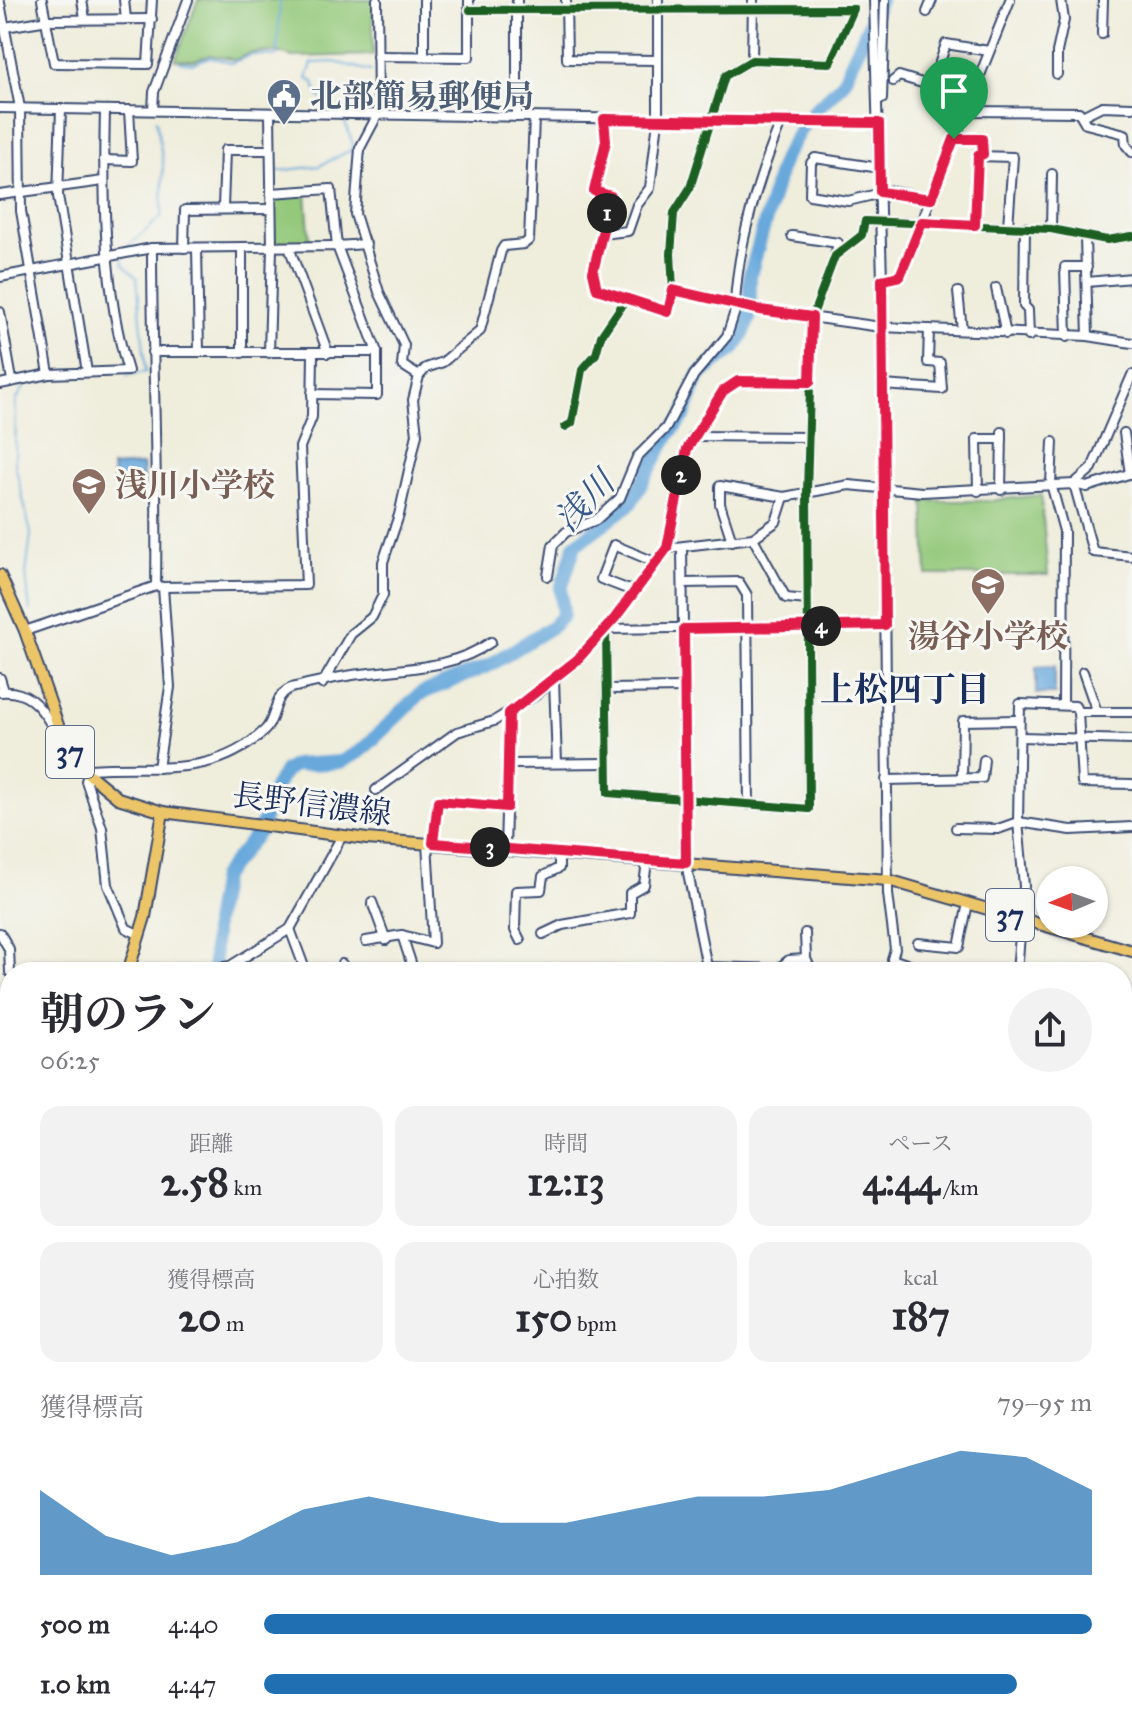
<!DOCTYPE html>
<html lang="ja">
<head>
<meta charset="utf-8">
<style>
	:root { --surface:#fff; --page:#f2f2f3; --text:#2b2b33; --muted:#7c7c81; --accent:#1f6fb2 }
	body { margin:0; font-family:"IM FELL Great Primer","Noto Serif JP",serif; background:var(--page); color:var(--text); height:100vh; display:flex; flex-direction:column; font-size:30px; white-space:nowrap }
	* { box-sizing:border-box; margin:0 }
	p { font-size:26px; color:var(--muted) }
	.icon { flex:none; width:44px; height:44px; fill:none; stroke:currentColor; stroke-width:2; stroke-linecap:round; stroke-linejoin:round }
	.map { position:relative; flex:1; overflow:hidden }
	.side { position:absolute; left:0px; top:962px; width:1132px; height:770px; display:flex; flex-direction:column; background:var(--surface); border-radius:32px 32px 0 0; box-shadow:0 2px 6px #0004 }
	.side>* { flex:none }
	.needle { width:52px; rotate:268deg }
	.buttons { position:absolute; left:1036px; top:866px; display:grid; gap:16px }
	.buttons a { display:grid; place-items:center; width:72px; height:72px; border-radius:50%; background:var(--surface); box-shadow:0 2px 6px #0004; font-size:40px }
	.pin { position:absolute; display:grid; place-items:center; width:68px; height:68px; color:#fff; margin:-82px -34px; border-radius:50% 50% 50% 0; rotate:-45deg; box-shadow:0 0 8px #0007 }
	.pin .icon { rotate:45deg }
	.km { position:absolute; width:40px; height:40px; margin:-20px; border-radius:50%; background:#222; color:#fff; font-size:22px; line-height:40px; text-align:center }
	.round { display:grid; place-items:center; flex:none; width:84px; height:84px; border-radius:42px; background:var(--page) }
	.summary { display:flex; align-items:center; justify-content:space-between; height:136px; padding:0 40px }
	h1 { font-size:44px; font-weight:700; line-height:60px }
	.metrics { display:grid; grid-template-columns:repeat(3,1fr); gap:12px; height:136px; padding:8px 40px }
	.metrics div { display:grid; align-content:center; border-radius:20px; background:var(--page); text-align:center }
	.metrics b { font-size:40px; font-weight:700 }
	.metrics small { font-size:22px; font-weight:400 }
	.metrics p { font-size:22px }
	.chart { height:224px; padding:16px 40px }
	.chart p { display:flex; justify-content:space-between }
	.chart svg { width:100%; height:144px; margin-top:8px; fill:var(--accent); opacity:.7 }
	ul { padding:0 40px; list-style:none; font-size:26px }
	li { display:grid; grid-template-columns:128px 96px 1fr; align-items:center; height:60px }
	li i { height:20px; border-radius:10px; background:var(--accent) }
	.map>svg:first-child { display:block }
</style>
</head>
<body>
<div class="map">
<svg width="1132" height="1731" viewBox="0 0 1132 1731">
	<rect width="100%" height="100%" fill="#f6f6f2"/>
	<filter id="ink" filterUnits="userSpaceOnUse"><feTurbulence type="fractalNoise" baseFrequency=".0125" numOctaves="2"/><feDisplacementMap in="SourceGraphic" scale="16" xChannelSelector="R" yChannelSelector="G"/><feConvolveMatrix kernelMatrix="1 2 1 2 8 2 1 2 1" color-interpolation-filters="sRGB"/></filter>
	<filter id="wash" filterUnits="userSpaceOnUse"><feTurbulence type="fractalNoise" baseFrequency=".006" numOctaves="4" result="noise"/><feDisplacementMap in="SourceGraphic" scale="32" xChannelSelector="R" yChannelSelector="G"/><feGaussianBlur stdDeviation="1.8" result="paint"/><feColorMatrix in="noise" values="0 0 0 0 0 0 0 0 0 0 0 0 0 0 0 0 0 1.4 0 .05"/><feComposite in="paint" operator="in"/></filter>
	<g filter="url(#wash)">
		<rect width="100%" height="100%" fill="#efeddb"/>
		<g fill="#94c97b" stroke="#587c6c" stroke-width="2">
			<path d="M198 0H373V55L292 57 277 52 250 53 236 60 210 55 194 60H175Z"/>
			<path d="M306 194 310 244 274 246 272 195Z"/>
			<path d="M1041 495 1048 575H927L924 501H988Z"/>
		</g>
		<g fill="#77ad6b" stroke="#496e64" stroke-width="2">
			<path d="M10 1188V1377L0 1382V1196Z"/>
			<path d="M10 1501V1722H940L942 1731H0V1510Z"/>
		</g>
		<g fill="#67a8db" stroke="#416c9c" stroke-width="2">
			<path d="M142 465 144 485 114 487 112 467Z"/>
			<path d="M1055 666V694H1036V667Z"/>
		</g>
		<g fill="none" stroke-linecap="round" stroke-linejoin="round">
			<g stroke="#67a8db" stroke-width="2">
				<path d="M180 62 194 63 210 57 231 63 252 55 277 56 280 0"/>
				<path d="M339 109C325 101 317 100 314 82L307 79 312 63 334 62 371 71"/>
				<path d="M278 171 319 166 351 150 353 144 344 120"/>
				<path d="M125 249 162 216 163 164 156 119"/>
				<path d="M123 258V264L137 278 146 372 127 375"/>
				<path d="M26 383 16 401 15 464 31 534 26 574 30 611"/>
			</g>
			<g stroke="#67a8db" stroke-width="14">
				<path d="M214 972V924L222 877 260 830 275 788 285 771 295 765 341 762 361 751 420 694 490 665 553 626 563 615 561 589 575 545 630 504 669 434 684 416 699 375 734 349 744 332 750 315V275L783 159 808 117 842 84 880 0"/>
				<path d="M0 1215 10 1208"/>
			</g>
		</g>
	</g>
	<g filter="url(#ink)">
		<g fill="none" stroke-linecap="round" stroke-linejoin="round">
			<g stroke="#3b4c71" stroke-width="12">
				<g id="minor">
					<path d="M42 0 54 63 148 64 152 0"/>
					<path d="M82 0 85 19"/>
					<path d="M124 0 126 19"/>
					<path d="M377 0 378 114 360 148 355 214 379 292 404 345 402 365 419 376"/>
					<path d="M424 0V55"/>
					<path d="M517 0V117"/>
					<path d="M566 0 567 59 657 60"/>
					<path d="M874 0 882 280 888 894 895 949 892 959 912 966 914 972"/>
					<path d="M0 3 20 108 21 211 49 374"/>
					<path d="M470 10 854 9 830 63 752 60 725 76 690 188 674 213 671 254 673 290 668 312 626 299 601 336 596 354 582 370 572 423 565 427"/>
					<path d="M927 12 932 0"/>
					<path d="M5 27 48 20 152 19"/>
					<path d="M1102 34 1103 0"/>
					<path d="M377 56 469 57V0"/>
					<path d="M752 60 753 0"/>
					<path d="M1057 74V52L1064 20 1061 0"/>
					<path d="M893 81 899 76 932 86 946 44 989 51"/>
					<path d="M932 86 974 88"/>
					<path d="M882 99 885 0"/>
					<path d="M0 108 879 123"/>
					<path d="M61 109 58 196 87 372"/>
					<path d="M153 110 154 92 188 0"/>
					<path d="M966 111 1079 112 1086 124 1125 134 1126 145 1132 152"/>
					<path d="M1082 116 1102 106 1132 107"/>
					<path d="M954 139H982L983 154"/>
					<path d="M104 160 132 161 129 110"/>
					<path d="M880 168 815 158 811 163 810 195 848 201 890 191 931 199"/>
					<path d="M271 193 331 189 337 246 366 244"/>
					<path d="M0 195 103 181"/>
					<path d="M223 208 225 150H270"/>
					<path d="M975 225 978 156 1013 157 1008 226"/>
					<path d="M1025 227 1024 306 1028 310 1029 336"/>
					<path d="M1051 229 1052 174"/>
					<path d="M602 234 611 196 594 191 606 141 604 119"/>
					<path d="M792 236 838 243 835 255"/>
					<path d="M1085 238 1088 336"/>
					<path d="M289 247 328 353"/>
					<path d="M152 248C152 361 158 473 156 586L163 587 170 687 158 768"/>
					<path d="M184 248 185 210 271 209"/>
					<path d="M197 248 199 352"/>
					<path d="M0 277 152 248 337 246 377 352H152"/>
					<path d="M882 280 900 276 1010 0"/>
					<path d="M1087 282 1132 278"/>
					<path d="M996 288 1006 334"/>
					<path d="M673 290 760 310 881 327 1088 336 1132 343"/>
					<path d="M958 292 962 330"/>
					<path d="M626 299 597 289 593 272 602 234 628 231 637 205 650 188 658 120V0"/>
					<path d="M735 304C738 242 758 179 781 122"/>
					<path d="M0 312 12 380"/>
					<path d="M1067 337 1065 267H1087"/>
					<path d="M242 353V248"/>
					<path d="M269 353 272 248 270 114"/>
					<path d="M0 384 49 374 128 371C103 288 103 195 105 110"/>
					<path d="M882 385 942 389 940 363 928 362 929 329"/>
					<path d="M312 394 377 395V352"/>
					<path d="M1124 433 1130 474"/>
					<path d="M693 436 809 437"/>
					<path d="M1053 442 1051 484 1064 531 1063 704"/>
					<path d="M1074 484 1092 468 1132 375"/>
					<path d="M1074 484 1093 552 1132 556"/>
					<path d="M1001 490 1002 432"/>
					<path d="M978 491 977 439H1002"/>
					<path d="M753 538 786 598 808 600"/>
					<path d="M732 541 720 504V486L784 497"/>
					<path d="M667 548 753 538 776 522 784 497 849 485 922 492 1074 484 1087 487 1132 473"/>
					<path d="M682 548 686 863 708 972"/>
					<path d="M548 576 553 545 566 532 596 520 620 498 637 457 666 428 694 375 727 336 737 305"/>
					<path d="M684 583 739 582 747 595 749 805"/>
					<path d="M163 587 306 585 300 447 312 417 313 353"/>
					<path d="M635 592 601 579 614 545 657 563"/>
					<path d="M606 629 608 793 809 809 807 492 812 317 835 256 862 235 865 221 1051 229 1107 240 1132 236"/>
					<path d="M606 629 885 625"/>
					<path d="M25 631 156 586"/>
					<path d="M1083 672 1097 712"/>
					<path d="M0 678 4 691"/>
					<path d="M554 680 557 763"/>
					<path d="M322 684 351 634 372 617 383 595V562L399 515 417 434 413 400 419 376 426 368 443 362 480 331 501 251 504 246 524 244 529 240 534 118"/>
					<path d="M607 689 685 688"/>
					<path d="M0 692C26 689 40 705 52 726L59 728"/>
					<path d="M1078 712 1082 783 1132 784"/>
					<path d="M1020 737 1132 740"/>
					<path d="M509 764 607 763"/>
					<path d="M962 778 963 721 1017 720"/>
					<path d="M886 780 982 778 984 760"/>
					<path d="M376 790 457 732 494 721 536 695 577 660 606 629 667 548 687 449 723 391 738 381 810 382"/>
					<path d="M956 828 998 829 1018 822 1071 830 1132 827"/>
					<path d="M433 843 438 801 507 807"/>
					<path d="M505 848 509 713"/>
					<path d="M372 902 386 940"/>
					<path d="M290 929 306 972"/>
					<path d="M0 933 9 949 10 972"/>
					<path d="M805 933 806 959 812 972"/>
					<path d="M543 934 562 925 630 913V893L644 885 647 861"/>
					<path d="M140 935 126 928 108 885 102 828 86 781 90 769C155 764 213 780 265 730 278 717 272 692 295 687 316 682 340 676 361 674 405 668 453 669 491 642"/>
					<path d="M402 935 414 972"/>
					<path d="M520 940 515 930 516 891 541 890 543 876 559 868V853"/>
					<path d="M366 941 402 935 433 943 427 843"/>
					<path d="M918 943 959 947 968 903"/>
					<path d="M342 964 343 972"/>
					<path d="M707 967 778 969 789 960 806 959"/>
					<path d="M195 972 230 966 290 929 342 836"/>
					<path d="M1017 972 1024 886 1018 822 1020 704 1075 706 1078 712H1132"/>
					<path d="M1122 1017 1132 1018"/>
					<path d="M1122 1070 1132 1069"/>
					<path d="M1122 1103H1132"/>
					<path d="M1122 1143 1132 1142"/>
					<path d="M1122 1171H1132"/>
					<path d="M1122 1226H1132"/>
					<path d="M1122 1268 1132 1269"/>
					<path d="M1122 1319H1132"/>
					<path d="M1132 1374 1129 1425 1132 1426"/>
					<path d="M1122 1466 1132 1468"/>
					<path d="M5 1483 10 1468"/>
					<path d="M1122 1487 1132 1491"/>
					<path d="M1122 1599 1132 1600"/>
					<path d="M977 1722 978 1731"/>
				</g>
			</g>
			<g stroke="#3b4c71" stroke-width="14">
				<g id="major">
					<path d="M0 575 25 631 59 728 79 766 118 798 163 812 367 839 888 880 1132 951"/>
					<path d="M128 972 145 917 163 812"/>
					<path d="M0 1014 10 1011"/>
					<path d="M0 1086 8 1118 0 1135"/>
					<path d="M0 1289 10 1280"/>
				</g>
			</g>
			<use href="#minor" stroke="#fff" stroke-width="8"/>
			<use href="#major" stroke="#edc569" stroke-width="10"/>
			<g stroke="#f6f6f2" stroke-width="13">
				<g id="cycleway">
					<path d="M470 10 854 9 830 63 752 60 725 76 690 188 674 213 671 254 673 290 668 312 626 299 601 336 596 354 582 370 572 423 565 427"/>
					<path d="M606 629 608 793 809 809 807 492 812 317 835 256 862 235 865 221 1051 229 1107 240 1132 236"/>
				</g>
			</g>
			<use href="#cycleway" stroke="#1b5e20" stroke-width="8"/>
		</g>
	</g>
	<g fill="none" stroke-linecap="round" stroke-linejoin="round" filter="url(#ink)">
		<g stroke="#fff" stroke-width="16">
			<path id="route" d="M604 119 879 123 880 192 931 199 954 139H982L983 154 978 156 975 225 922 222 900 276 882 280 885 625 684 629 686 863 433 843 438 801 507 807 509 713 577 660 615 618 667 548 687 449 723 391 738 381 810 382 812 317 760 310 673 290 668 312 597 289 593 272 611 196 594 191 606 141Z"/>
		</g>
		<use href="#route" stroke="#e11d48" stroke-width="10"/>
	</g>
	<defs>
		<g id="civic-pin" transform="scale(1.8)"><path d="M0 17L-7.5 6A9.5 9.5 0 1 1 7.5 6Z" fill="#5c6f8a" stroke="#f6f6f2"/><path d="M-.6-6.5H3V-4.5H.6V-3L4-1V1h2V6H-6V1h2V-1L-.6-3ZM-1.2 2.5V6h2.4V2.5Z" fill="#fff"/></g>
		<g id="school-pin" transform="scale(1.8)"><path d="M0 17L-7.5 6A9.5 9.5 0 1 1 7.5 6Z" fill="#8d6e63" stroke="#f6f6f2"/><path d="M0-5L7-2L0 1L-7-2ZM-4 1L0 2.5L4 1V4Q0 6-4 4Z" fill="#fff"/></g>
	</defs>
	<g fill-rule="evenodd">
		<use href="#civic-pin" x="284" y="96"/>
		<use href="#school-pin" x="89" y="485"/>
		<use href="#school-pin" x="988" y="585"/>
	</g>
	<g text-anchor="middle" stroke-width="6" stroke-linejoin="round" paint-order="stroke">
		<g fill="#f6f6f2" stroke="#5d6b8a" stroke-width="2">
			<rect x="46" y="726" width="48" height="52" rx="6"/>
			<rect x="986" y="889" width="48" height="52" rx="6"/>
		</g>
		<g font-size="30" font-weight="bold" fill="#1b2f5e">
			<text x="70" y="762">37</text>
			<text x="1010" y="925">37</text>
		</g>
		<g font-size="32" font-weight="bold" fill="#4e5e75" stroke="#f6f6f2" text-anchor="start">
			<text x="310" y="107">北部簡易郵便局</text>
		</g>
		<g font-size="32" font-weight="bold" fill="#785e54" stroke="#f6f6f2" text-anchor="start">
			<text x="115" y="496">浅川小学校</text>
			<text x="988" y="647" text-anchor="middle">湯谷小学校</text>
		</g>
		<g font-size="32" fill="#1b2f5e" stroke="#f6f6f2">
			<text transform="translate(312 804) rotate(7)" y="11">長野信濃線</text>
		</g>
		<g font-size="34" font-style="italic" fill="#36598a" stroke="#f6f6f2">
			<text transform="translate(584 501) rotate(-46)" y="12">浅川</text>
		</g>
		<g font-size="34" font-weight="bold" fill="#1b2f5e" stroke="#f6f6f2">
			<text x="905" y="701">上松四丁目</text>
		</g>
	</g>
</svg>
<div class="buttons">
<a><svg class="needle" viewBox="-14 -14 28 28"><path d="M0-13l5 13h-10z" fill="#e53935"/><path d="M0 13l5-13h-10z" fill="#7c7c81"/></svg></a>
</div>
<div class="pin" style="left:954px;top:139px;background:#1e9e55"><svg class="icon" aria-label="arrive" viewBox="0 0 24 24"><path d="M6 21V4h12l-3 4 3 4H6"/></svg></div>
<b class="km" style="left:607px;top:213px">1</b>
<b class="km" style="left:681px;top:475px">2</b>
<b class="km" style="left:490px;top:847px">3</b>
<b class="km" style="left:821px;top:626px">4</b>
<section class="side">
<div class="summary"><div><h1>朝のラン</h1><p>06:25</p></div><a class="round"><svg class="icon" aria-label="share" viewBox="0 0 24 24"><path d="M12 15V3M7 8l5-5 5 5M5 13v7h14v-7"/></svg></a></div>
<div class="metrics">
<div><p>距離</p><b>2.58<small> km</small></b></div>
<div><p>時間</p><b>12:13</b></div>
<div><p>ペース</p><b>4:44<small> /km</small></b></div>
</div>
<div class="metrics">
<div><p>獲得標高</p><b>20<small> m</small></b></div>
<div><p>心拍数</p><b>150<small> bpm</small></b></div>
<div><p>kcal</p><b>187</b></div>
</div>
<div class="chart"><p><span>獲得標高</span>79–95 m</p>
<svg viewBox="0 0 160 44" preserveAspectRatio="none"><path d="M0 44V18L10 32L20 38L30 34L40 24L50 20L60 24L70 28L80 28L90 24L100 20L110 20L120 18L130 12L140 6L150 8L160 18V44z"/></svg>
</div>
<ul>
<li><b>500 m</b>4:40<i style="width:100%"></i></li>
<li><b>1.0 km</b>4:47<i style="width:91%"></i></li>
</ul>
</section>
</div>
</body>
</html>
